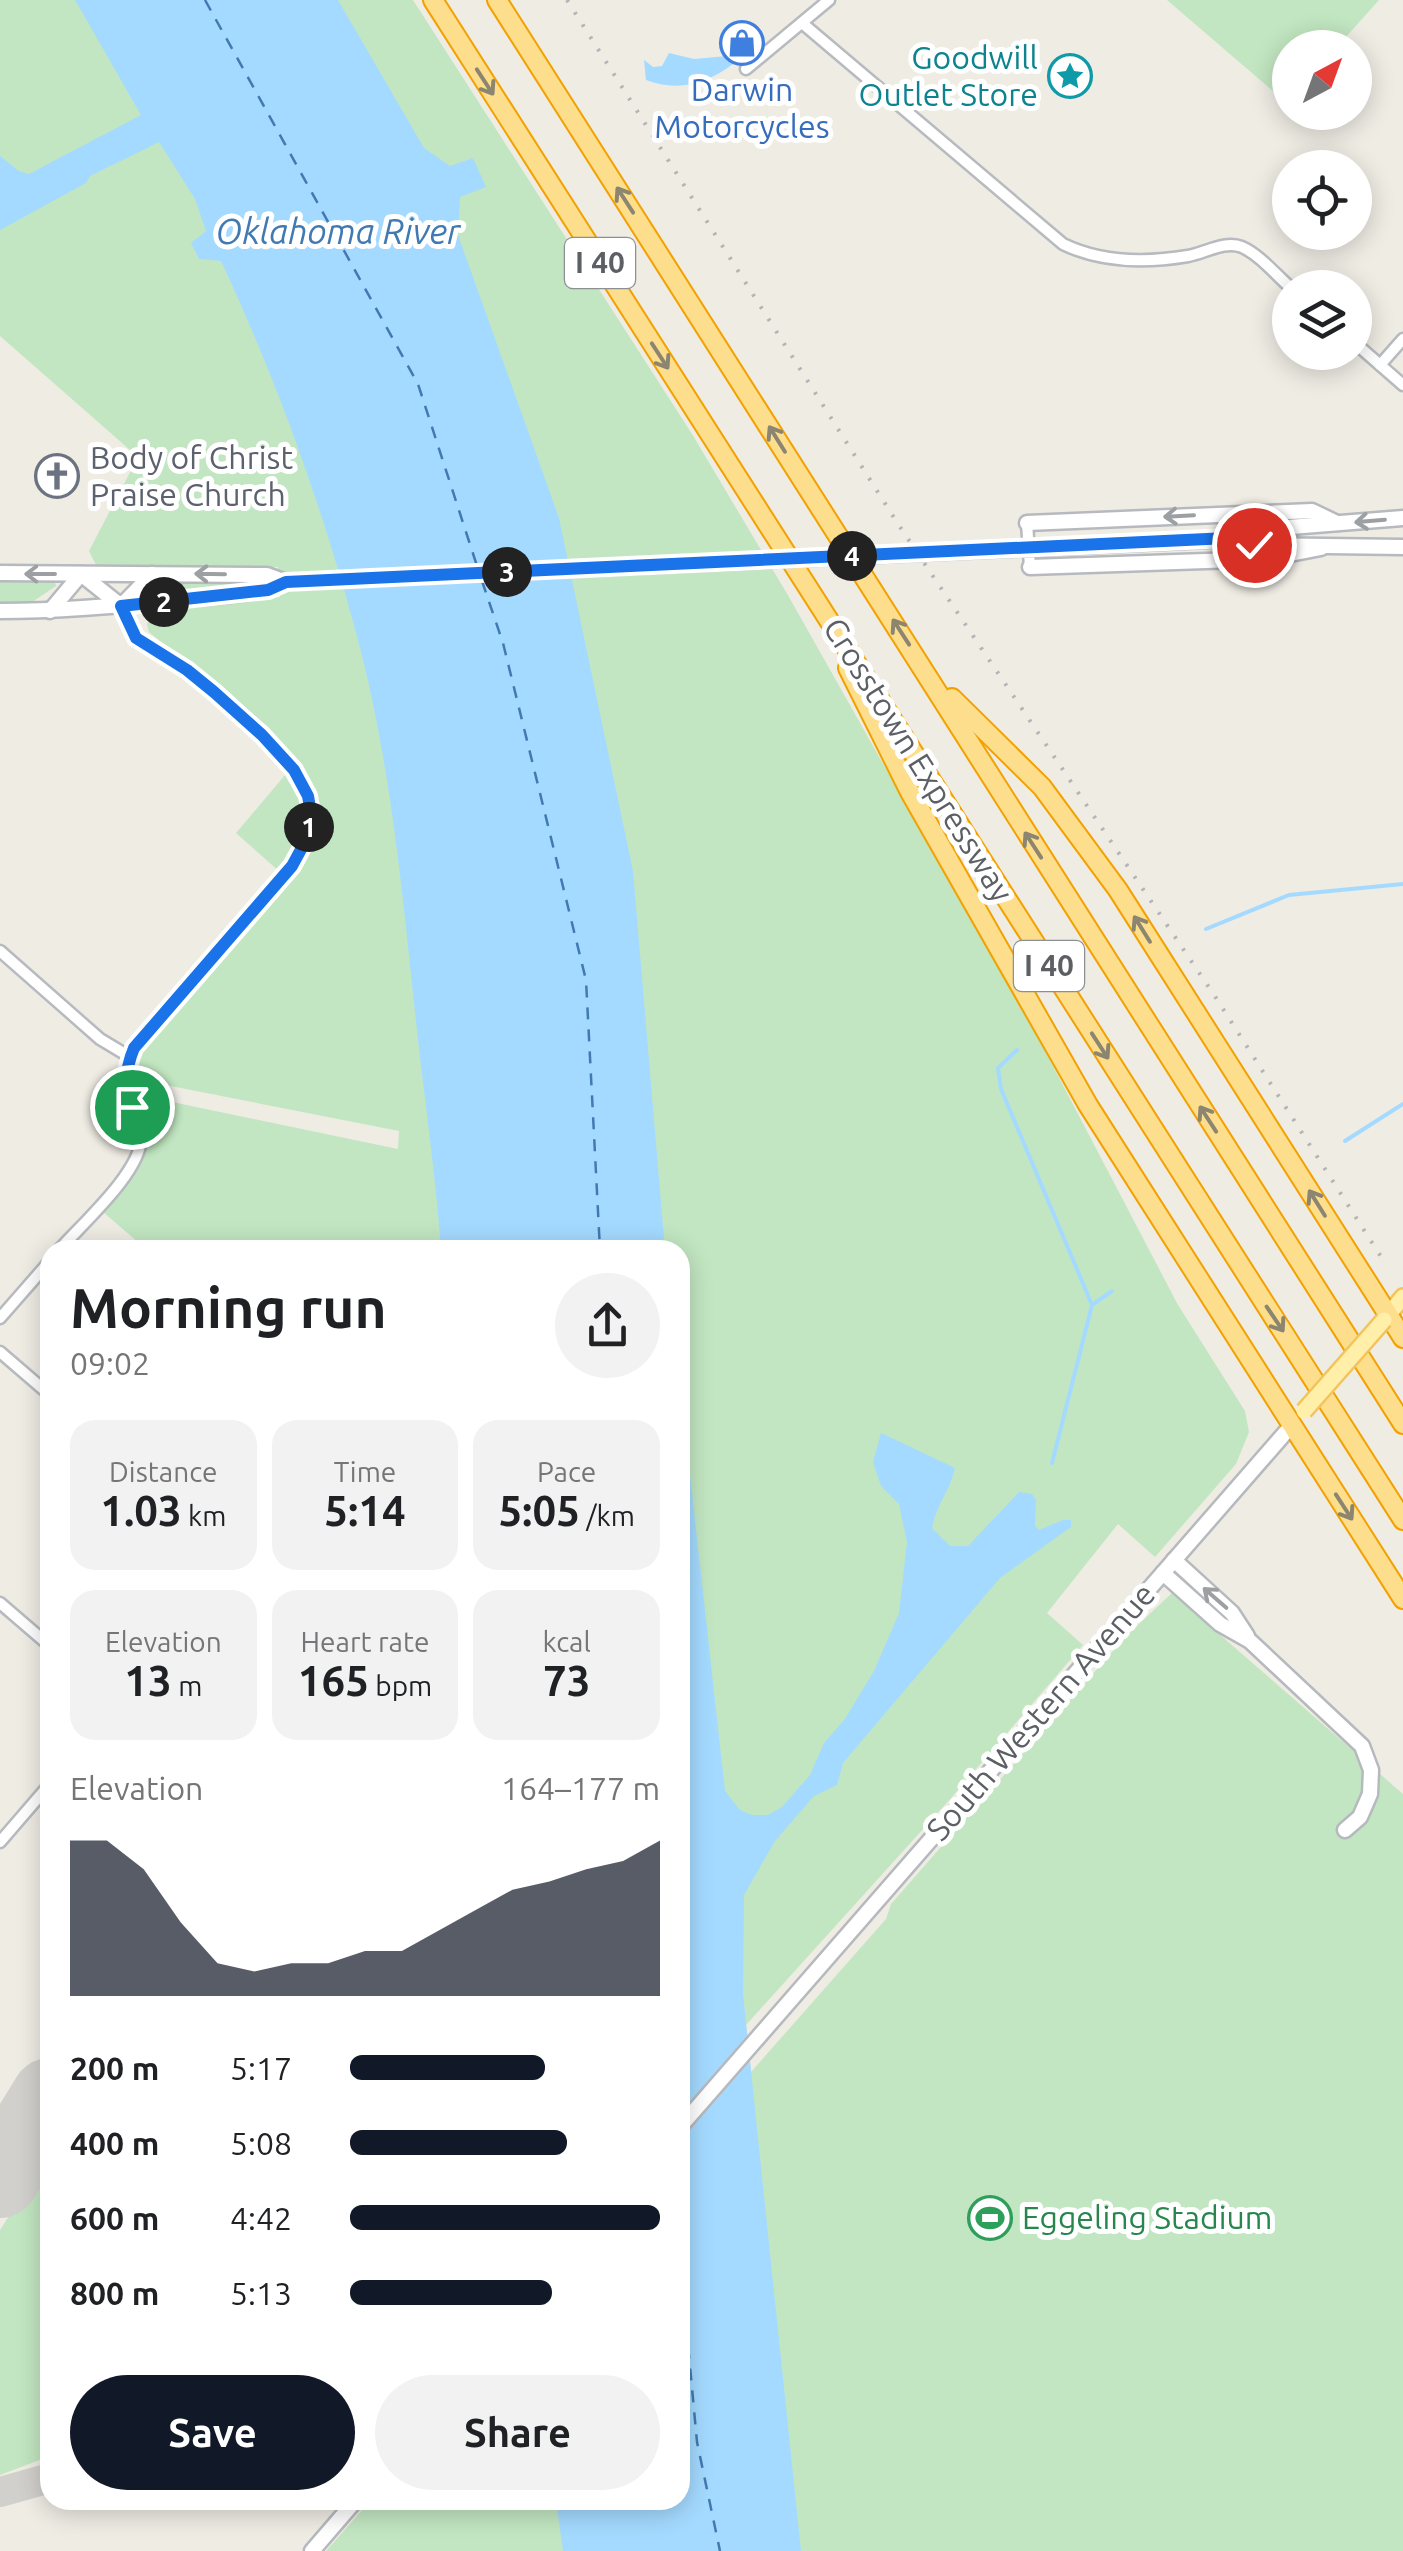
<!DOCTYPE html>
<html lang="en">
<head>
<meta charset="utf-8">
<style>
	:root { --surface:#fff; --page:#f2f2f2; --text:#202124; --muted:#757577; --accent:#111827 }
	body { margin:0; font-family:Ubuntu,sans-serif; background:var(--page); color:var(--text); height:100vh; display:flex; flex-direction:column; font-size:38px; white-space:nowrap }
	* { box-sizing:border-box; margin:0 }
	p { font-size:32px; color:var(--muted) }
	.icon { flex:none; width:55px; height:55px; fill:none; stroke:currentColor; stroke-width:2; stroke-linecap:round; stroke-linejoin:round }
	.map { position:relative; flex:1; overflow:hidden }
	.side { position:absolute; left:40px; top:1240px; width:650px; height:1270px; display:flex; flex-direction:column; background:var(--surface); border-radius:30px; box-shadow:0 5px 25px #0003 }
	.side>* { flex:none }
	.needle { width:65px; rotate:41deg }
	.tools { position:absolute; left:1272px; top:30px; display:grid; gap:20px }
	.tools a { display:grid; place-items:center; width:100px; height:100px; border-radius:50%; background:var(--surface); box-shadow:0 5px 25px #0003; font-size:50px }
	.pin { position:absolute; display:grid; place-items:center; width:85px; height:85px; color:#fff; margin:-42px; border:5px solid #fff; border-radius:50%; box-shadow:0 2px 10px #0007 }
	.km { position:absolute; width:50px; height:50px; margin:-25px; border-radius:50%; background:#222; color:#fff; font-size:28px; line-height:50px; text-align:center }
	.round { display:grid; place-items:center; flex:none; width:105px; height:105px; border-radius:52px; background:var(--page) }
	.head { display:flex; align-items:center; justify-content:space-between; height:170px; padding:0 30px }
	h1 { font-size:55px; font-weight:700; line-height:75px }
	.stats { display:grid; grid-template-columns:repeat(3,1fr); gap:15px; height:170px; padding:10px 30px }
	.stats div { display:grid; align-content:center; border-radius:25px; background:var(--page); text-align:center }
	.stats b { font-size:42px; font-weight:700 }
	.stats small { font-size:28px; font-weight:400 }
	.stats p { font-size:28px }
	.chart { height:280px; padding:20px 30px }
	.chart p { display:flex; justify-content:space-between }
	.chart svg { width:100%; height:180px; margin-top:10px; fill:var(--accent); opacity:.7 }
	.action { display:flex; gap:20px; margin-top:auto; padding:20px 30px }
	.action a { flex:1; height:115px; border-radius:60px; background:var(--accent); color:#fff; font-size:40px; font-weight:700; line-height:115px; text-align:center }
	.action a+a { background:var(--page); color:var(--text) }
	ul { padding:0 30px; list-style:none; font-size:32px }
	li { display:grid; grid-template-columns:160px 120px 1fr; align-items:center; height:75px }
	li i { height:25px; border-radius:12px; background:var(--accent) }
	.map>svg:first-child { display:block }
</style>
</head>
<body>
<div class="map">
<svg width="1403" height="2551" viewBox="0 0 1403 2551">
	<rect width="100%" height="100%" fill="#efece4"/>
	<g fill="#c2e6c1">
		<path d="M0 0H413L692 434 789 597 1044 1049 1178 1305 1245 1411 1249 1432 1236 1464 1155 1557 1118 1524 1047 1613 1083 1645 952 1797 746 2025 751 2072 886 1919 891 1904 1126 1636 1172 1593 1403 1794V2551H326L371 2500H680V1250H147L102 1211C145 1163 157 1158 134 1094L398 1149 399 1131 135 1079 139 1056 149 1040 289 880 236 833 285 775 290 784H310C273 719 204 679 149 632L147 624 154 611 280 597 278 567 96 565 89 551 138 457 0 336Z"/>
		<path d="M1167 0H1379L1337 47 1290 48V100L1287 103Z"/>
		<path d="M0 581 55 582 56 586 32 602 0 603Z"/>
		<path d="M158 582H236L237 586 144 595 141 592Z"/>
		<path d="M50 2152V2456L0 2475V2230Z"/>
	</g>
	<g fill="#a4daff">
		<path d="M75 0H338L424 148 450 166 473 158 486 187 460 197 458 235 559 518 633 871 665 1250H441C436 1179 426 1110 418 1040 403 903 392 763 355 629 321 503 276 379 221 261L199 259 191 243 206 231 195 199 159 142 90 176 86 183 0 230V156L19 171 29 174 141 115Z"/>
		<path d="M669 53 694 59 727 56 733 64C707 84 677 92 646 80L644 60 653 67 662 66Z"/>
		<path d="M680 1385 725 1791 740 1810 752 1815H768L782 1807 810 1775 824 1743 845 1719 874 1671 899 1613 907 1542 899 1504 881 1486 873 1462 881 1433 955 1468C950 1491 936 1505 932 1528L950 1546H968L1019 1492 1032 1494 1036 1500 1035 1526 1039 1530 1063 1520H1071V1527L1000 1578 843 1763 837 1785 814 1796 775 1841 744 1895 743 1994 801 2551H563L556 2500H680Z"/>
	</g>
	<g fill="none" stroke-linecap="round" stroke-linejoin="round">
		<g stroke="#a4daff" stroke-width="4">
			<path d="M1206 929 1289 895 1403 884"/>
			<path d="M1017 1050 998 1068 1001 1089 1092 1305"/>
			<path d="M1345 1141 1403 1104"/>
			<path d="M1052 1463 1092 1305 1112 1291"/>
		</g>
		<g stroke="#417ab2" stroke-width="2.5" stroke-dasharray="12 10" stroke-linecap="butt">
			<path d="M205 0 418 384 478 569"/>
			<path d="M482 581 503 643 586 980 600 1250"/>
			<path d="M680 2259 697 2442 720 2551"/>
		</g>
		<path stroke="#d1d0cc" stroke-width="30" d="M0 2492 50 2478"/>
		<path stroke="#d1d0cc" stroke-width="78" d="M0 2179 50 2097"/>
		<g stroke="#b7babe" stroke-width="15">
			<g id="street">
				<path d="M802 23 1063 244C1102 263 1146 263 1188 256 1205 253 1225 240 1242 247 1260 255 1276 275 1291 288"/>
				<path d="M746 69 829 0"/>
				<path d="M1355 343 1403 385"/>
				<path d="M1380 365 1403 339"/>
				<path d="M1027 523 1030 567"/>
				<path d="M0 951 100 1039 130 1057"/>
				<path d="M59 1250C82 1224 141 1172 141 1138 141 1101 114 1095 134 1048L292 866C304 847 315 824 309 801 298 755 222 694 184 668 170 659 152 651 138 640 130 632 126 616 121 606"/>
				<path d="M0 1318 50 1261"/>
				<path d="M0 1352 50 1395"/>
				<path d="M0 1603 50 1646"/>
				<path d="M0 1842 50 1784"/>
			</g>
		</g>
		<g stroke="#b6b9be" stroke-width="19">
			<g id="secondary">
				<path d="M1027 523 1312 511 1337 523"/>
				<path d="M1228 539 1253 530 1403 518"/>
				<path d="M1230 539 1253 545 1403 547"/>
				<path d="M1030 567 1264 559 1321 548"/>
				<path d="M0 573 267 575 286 582"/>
				<path d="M81 574 121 606"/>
				<path d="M121 606 152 574"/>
				<path d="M0 611C65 611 130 605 195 598 226 595 258 595 286 582"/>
				<path d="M50 611 81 574"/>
				<path d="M1174 1560 1232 1613 1247 1636"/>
				<path d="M1163 1573 1220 1624 1250 1641 1362 1746 1371 1770 1370 1794 1360 1817 1345 1830"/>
				<path d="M680 2127 1292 1425"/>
				<path d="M312 2551 356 2500"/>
			</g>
		</g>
		<g stroke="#f2c45b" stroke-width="20">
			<path id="primary" d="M1384 1320 1403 1297"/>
		</g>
		<g stroke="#f3a100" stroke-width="22">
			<g id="highway">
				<path d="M433 0 1403 1520"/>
				<path d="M497 0 1403 1424"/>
				<path d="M848 668 910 792 1088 1105 1403 1599"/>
				<path d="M952 698 1042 787 1118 890 1403 1338"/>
			</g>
		</g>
		<use href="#street" stroke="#fff" stroke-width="10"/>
		<use href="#secondary" stroke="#fff" stroke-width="14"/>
		<use href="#primary" stroke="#ffefa9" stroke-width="15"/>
		<use href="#highway" stroke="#fdde8d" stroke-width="18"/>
		<path stroke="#b3b4b5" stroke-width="4" stroke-dasharray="2.5 12" stroke-linecap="butt" d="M567 0 898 524 1216 998 1385 1263"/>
		<g stroke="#b6b9be" stroke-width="19" stroke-linecap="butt">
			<path id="secondary-bridge" d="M286 582 1228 539"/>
		</g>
		<g stroke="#f2c45b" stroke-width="20" stroke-linecap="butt">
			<path id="primary-bridge" d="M1304 1411 1384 1320"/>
		</g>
		<use href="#secondary-bridge" stroke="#fff" stroke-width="14"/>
		<use href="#primary-bridge" stroke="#ffefa9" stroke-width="15"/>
	</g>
	<defs><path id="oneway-shaft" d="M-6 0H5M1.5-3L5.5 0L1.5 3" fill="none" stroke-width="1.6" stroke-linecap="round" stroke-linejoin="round" transform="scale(2.5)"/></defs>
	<g stroke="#8c8671">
		<use href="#oneway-shaft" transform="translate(485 82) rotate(57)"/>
		<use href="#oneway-shaft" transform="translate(625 200) rotate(-123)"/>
		<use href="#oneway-shaft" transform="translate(660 356) rotate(57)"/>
		<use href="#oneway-shaft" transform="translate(777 439) rotate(-122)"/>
		<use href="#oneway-shaft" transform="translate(901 632) rotate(-123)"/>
		<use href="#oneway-shaft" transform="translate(1033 845) rotate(-123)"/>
		<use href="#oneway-shaft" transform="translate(1142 929) rotate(-122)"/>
		<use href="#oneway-shaft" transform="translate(1100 1046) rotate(57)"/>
		<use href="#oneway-shaft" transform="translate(1208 1119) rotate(-123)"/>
		<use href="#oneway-shaft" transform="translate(1317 1203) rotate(-122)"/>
		<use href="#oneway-shaft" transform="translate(1275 1319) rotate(56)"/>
		<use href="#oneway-shaft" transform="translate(1344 1507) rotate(57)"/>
	</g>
	<g stroke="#9da0a3">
		<use href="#oneway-shaft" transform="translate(1179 516) rotate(177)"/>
		<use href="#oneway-shaft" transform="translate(1370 521) rotate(175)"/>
		<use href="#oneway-shaft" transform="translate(40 574) rotate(-180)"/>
		<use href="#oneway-shaft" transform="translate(210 574) rotate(-179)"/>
		<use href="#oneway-shaft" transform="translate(1215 1598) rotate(-139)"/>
	</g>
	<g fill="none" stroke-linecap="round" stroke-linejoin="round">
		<g stroke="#fff" stroke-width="20">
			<path id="route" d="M132 1107C124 1088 126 1067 134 1048L292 866 305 842 311 813 308 796 294 770 262 735 214 692 187 670 136 638 121 606 268 590 286 582 1228 538 1254 545"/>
		</g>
		<use href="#route" stroke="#1a73e8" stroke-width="12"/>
	</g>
	<defs>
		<g id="shop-ring" transform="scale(2.25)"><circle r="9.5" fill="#fff" stroke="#3f7fe0" stroke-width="1.5"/><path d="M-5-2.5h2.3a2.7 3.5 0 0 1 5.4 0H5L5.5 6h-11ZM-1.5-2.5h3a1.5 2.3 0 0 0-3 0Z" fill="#3f7fe0"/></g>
		<g id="sight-ring" transform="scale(2.25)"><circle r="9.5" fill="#fff" stroke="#0f9aa8" stroke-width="1.5"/><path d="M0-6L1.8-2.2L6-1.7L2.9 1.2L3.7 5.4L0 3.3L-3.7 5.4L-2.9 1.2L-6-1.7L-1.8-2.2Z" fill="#0f9aa8"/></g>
		<g id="church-ring" transform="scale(2.25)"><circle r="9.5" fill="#fff" stroke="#6b7280" stroke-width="1.5"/><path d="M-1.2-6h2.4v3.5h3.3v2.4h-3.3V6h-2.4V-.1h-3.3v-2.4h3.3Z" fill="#6b7280"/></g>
		<g id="stadium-ring" transform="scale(2.25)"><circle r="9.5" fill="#fff" stroke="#2e9e5b" stroke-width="1.5"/><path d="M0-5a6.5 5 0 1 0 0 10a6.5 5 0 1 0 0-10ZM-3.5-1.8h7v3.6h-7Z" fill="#2e9e5b"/></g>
	</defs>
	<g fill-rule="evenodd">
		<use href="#shop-ring" x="742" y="43"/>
		<use href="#sight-ring" x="1070" y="76"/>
		<use href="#church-ring" x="57" y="476"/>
		<use href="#stadium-ring" x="990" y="2218"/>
	</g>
	<g text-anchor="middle" stroke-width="10" stroke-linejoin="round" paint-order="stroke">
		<g fill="#fff" stroke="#8d9093" stroke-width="2.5">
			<rect x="565" y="238" width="70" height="50" rx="8"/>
			<rect x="1014" y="941" width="70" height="50" rx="8"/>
		</g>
		<g font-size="30" font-weight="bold" fill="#5c6065">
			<text x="600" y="273">I 40</text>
			<text x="1049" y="976">I 40</text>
		</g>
		<g font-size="32" fill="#0d838f" stroke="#fff" text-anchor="end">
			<text x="1038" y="69">Goodwill<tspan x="1038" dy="37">Outlet Store</tspan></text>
		</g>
		<g font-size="32" fill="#366cbe" stroke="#fff">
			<text x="742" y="101">Darwin<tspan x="742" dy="37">Motorcycles</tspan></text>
		</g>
		<g font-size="32" fill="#5b616d" stroke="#fff" text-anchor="start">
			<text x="90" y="469">Body of Christ<tspan x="90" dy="37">Praise Church</tspan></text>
		</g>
		<g font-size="32" fill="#5c6065" stroke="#fff">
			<text transform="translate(918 760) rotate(58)" y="11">Crosstown Expressway</text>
			<text transform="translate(1041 1712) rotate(-49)" y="11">South Western Avenue</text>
		</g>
		<g font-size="32" fill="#27864d" stroke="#fff" text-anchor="start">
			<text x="1022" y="2229">Eggeling Stadium</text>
		</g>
		<g font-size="35" font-style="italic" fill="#417ab2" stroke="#fff">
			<text x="338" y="244">Oklahoma River</text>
		</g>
	</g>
</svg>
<div class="tools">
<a><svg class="needle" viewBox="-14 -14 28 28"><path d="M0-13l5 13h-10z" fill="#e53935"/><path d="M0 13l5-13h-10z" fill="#757577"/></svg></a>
<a><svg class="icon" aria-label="locate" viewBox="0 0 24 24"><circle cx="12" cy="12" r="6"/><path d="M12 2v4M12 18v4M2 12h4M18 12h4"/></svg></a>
<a><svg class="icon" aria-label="layers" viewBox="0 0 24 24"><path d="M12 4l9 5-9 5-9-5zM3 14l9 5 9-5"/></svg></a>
</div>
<div class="pin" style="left:132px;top:1107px;background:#1e9e55"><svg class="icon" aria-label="arrive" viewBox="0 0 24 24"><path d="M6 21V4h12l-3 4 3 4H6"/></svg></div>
<div class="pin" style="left:1254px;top:545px;background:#d93025"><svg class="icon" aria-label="check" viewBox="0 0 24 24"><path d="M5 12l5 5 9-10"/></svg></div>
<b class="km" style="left:309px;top:827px">1</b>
<b class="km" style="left:164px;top:602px">2</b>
<b class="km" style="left:507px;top:572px">3</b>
<b class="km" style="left:852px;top:556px">4</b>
<section class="side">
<div class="head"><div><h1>Morning run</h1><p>09:02</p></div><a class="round"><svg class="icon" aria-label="share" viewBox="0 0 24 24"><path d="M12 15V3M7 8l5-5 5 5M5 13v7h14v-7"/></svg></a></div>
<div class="stats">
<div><p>Distance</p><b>1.03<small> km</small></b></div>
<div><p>Time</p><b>5:14</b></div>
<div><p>Pace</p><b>5:05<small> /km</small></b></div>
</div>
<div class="stats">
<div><p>Elevation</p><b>13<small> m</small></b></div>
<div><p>Heart rate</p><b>165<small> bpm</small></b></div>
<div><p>kcal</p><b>73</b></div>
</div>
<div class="chart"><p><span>Elevation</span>164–177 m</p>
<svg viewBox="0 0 160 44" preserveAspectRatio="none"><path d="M0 44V6L10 6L20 13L30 26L40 36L50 38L60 36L70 36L80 33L90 33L100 28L110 23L120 18L130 16L140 13L150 11L160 6V44z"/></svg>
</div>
<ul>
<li><b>200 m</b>5:17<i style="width:63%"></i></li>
<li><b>400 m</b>5:08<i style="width:70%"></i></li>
<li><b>600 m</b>4:42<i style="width:100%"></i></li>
<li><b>800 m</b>5:13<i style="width:65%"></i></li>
</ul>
<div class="action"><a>Save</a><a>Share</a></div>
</section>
</div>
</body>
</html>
